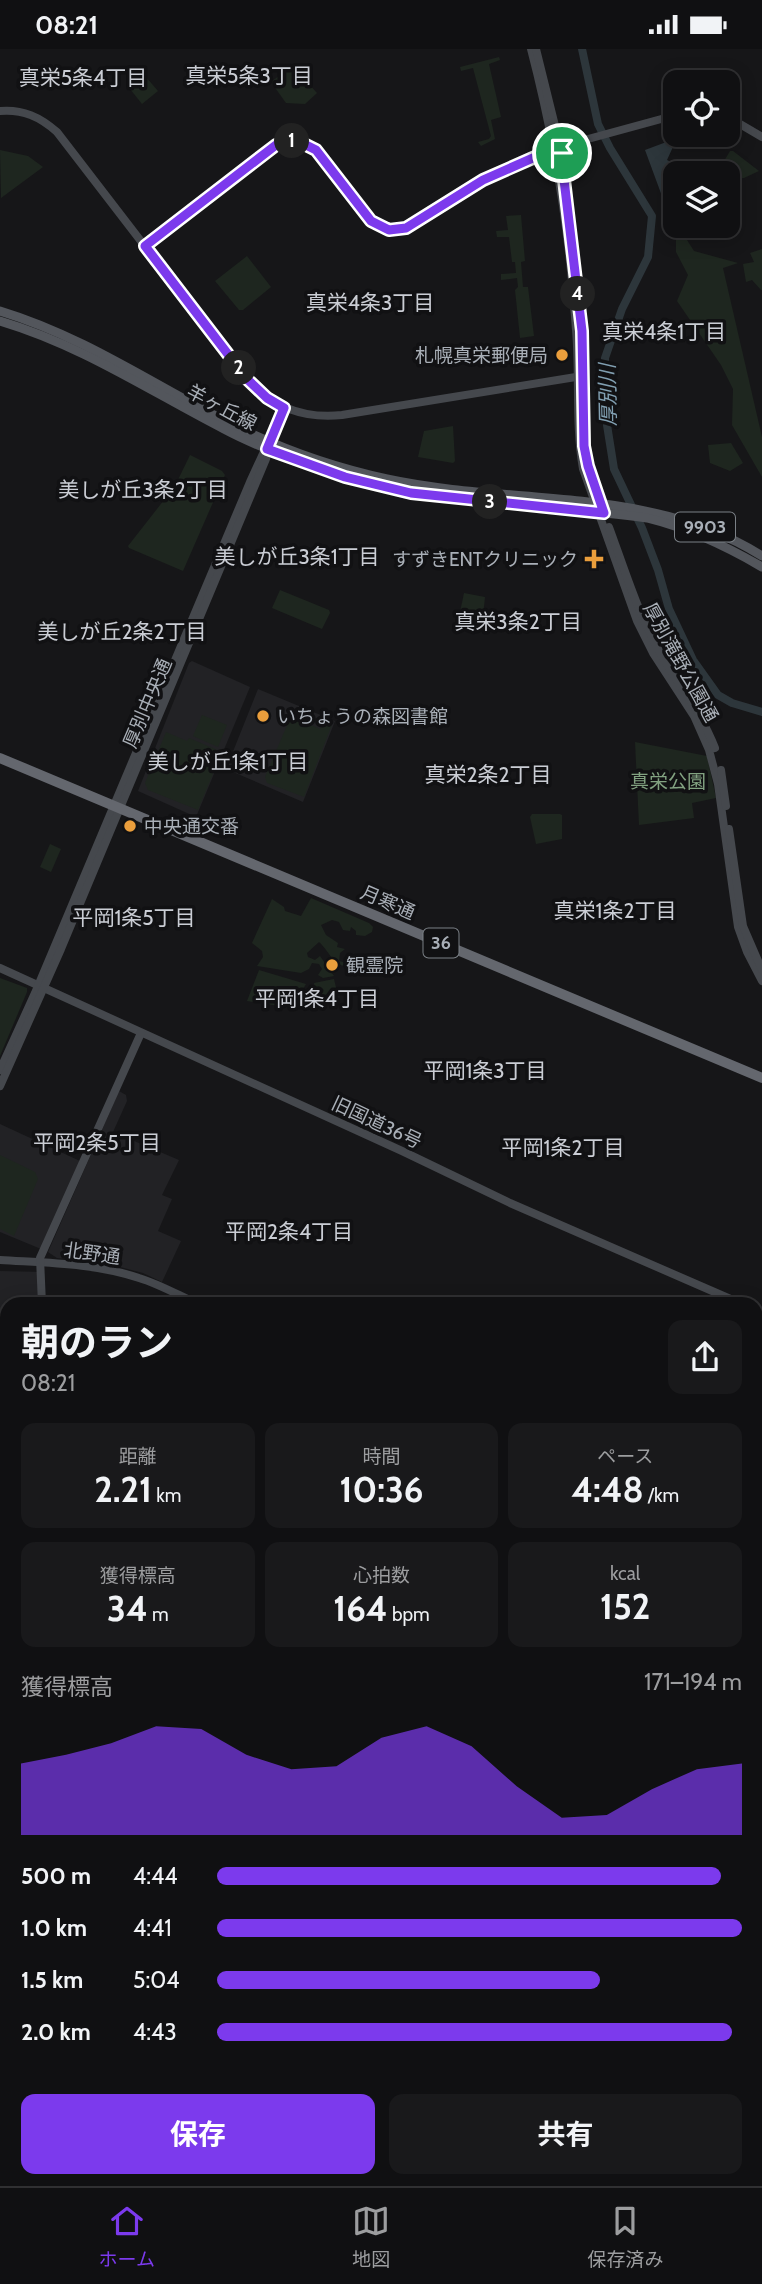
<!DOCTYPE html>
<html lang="ja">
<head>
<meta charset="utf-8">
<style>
	:root { --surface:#101012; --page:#19191b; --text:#f1f3f6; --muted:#9c9d9f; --line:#303032; --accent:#7c3aed }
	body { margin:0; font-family:Cabin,"Noto Sans JP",sans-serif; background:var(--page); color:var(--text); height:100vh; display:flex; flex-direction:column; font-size:26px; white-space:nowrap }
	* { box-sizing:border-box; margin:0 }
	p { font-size:23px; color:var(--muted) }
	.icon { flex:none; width:38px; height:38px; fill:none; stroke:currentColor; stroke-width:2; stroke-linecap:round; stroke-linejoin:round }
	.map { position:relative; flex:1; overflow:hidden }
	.drawer { position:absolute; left:0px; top:1248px; width:763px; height:891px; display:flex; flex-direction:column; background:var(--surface); border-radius:21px 21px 0 0; box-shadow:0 4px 18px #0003,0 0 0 2px var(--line) }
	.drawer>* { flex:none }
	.buttons { position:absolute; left:663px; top:21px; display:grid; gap:14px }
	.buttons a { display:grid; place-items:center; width:77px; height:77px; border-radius:14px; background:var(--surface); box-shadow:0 4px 18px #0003,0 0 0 2px var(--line); font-size:35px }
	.pin { position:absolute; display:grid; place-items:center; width:60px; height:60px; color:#fff; margin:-30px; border:4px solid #fff; border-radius:50%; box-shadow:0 2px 7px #0007 }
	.km { position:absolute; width:35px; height:35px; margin:-18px; border-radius:50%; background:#222; color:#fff; font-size:19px; line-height:35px; text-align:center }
	.round { display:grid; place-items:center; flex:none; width:74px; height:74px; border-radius:14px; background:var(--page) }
	.summary { display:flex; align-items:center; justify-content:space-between; height:119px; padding:0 21px }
	h1 { font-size:38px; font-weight:700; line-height:52px }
	.stats { display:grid; grid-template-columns:repeat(3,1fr); gap:10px; height:119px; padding:7px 21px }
	.stats div { display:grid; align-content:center; border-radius:14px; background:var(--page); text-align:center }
	.stats b { font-size:35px; font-weight:700 }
	.stats small { font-size:19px; font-weight:400 }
	.stats p { font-size:19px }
	.chart { height:196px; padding:14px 21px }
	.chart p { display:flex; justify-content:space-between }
	.chart svg { width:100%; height:126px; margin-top:7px; fill:var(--accent); opacity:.7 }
	.button { display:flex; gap:14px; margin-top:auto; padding:14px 21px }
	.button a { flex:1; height:80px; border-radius:14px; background:var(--accent); color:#fff; font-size:28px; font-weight:700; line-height:80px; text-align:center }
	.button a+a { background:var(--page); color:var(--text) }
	ul { padding:0 21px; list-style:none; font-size:23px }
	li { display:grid; grid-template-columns:112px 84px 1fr; align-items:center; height:52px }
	li i { height:18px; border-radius:9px; background:var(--accent) }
	.status { display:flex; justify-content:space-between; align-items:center; height:49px; padding:0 35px; background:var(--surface); direction:ltr }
	.status svg { height:19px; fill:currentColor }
	.dock { display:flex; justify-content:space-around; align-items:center; height:98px; border-top:2px solid var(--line); background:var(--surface); font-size:19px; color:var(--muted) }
	.dock a { display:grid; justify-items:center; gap:4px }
	.dock .on { color:var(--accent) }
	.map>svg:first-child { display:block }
</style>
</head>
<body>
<div class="status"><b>08:21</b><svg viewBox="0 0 49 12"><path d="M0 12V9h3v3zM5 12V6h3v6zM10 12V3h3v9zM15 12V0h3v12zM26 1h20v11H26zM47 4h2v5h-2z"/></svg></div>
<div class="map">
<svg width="762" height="2137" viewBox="0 0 762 2137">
	<rect width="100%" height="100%" fill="#161618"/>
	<g fill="#222225">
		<path d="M192 612 250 638 196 768 138 742 189 614Z"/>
		<path d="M258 640 335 672 303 753 226 720Z"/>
		<path d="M119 1042 126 1046 127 1052 113 1083 179 1111 162 1146 172 1150 158 1182 181 1192 162 1233 143 1224 105 1214 57 1209 48 1203Z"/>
		<path d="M0 1075 80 1112 41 1200 0 1183Z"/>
		<path d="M0 1222 44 1223 45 1255H7V1708H0Z"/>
	</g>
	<g fill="#1e261f">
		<path d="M499 8 500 11 489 15 501 68 491 71 495 90 481 97 478 93 489 90 491 87 473 19 461 22 460 18Z"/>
		<path d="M292 17 317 44 305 55 286 54 271 33Z"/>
		<path d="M146 28 158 42 142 55 130 40Z"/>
		<path d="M0 101 28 107 43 118 1 149Z"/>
		<path d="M730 102H733L759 122 744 129 728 131V124H717Z"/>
		<path d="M521 166 525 212 521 213 523 238H528L534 287 520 289 515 241 518 238 517 229 501 231V225L516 224 515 213H512L509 188H497L496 182 508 181 506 167Z"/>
		<path d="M676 177H678L694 202 738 214 723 219 762 388V428L732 376 733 340 721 316 677 252 688 226 676 203Z"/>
		<path d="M762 200V241H761L752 231 746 233 743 215 754 213 750 204Z"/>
		<path d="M247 207 271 238 243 261H239L215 232Z"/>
		<path d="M453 377 455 412 453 414 418 408 424 382Z"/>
		<path d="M731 394 743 414 730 422 710 414 708 396Z"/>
		<path d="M190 406 222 422 225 426 183 522 129 499 128 497 175 437Z"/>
		<path d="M280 541 329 561 330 564 322 580 272 559Z"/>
		<path d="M464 544 485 548 483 567 460 563Z"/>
		<path d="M202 666 227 676 218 698 193 687Z"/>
		<path d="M291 667 320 680 325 670 333 673 304 748 267 734 265 728Z"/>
		<path d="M166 683 187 692 189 689 222 703 198 761 148 741 145 734Z"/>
		<path d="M635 693 707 707 716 749 692 754 694 769 639 776Z"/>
		<path d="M532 765H560L562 766V790L536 795 530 768Z"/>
		<path d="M50 795 61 800 51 823 40 818Z"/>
		<path d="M311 849 369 874 373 878 372 883 365 887 356 886V882L351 878 350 882 343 881 339 873 332 871 321 876 326 886 338 894 337 898 345 900 340 904 339 912 343 913 344 917C333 915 328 901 319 893L307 904 308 908 315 911 320 907 334 927 323 929 318 926 322 920 319 915 312 914 309 920 301 924 257 917 263 908 262 902 252 894 272 850 284 858 285 862 301 867Z"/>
		<path d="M259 921 306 935 292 959 247 952Z"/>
		<path d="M0 929 27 939V943L0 1007Z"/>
		<path d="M334 930 339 951 336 949 322 951 316 947 314 934Z"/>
		<path d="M0 1106 35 1123 38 1130 14 1187 0 1180Z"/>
		<path d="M0 1779H7V2132H131V2137H0V1824H4L3 1801 0 1800Z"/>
	</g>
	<path fill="#2d363b" d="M677 89 667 111 688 122 687 124H676L675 143 666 158 645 101Z"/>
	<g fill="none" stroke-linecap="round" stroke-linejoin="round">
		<path stroke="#2d363b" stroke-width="8" d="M582 0 598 75 610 99 652 167 648 208 622 260 605 309 607 376 614 420 642 479 658 521 669 560 693 611 718 646 732 654 762 663"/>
		<g stroke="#45484d" stroke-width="8">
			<path d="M531 0C555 92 570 186 576 281 580 327 575 374 583 420L637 572 653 604 694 667 709 701 718 735 738 878 747 903 762 932"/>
			<path d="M536 0 560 97 567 144"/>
			<path d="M0 62C23 60 40 68 57 83L247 330C272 358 304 370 342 366L582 327"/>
			<path d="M728 68 762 88"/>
			<path d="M145 197 276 96C290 91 298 91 311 98L371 172C384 182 396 183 411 176L483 131 555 99 676 66"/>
			<path d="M582 293 584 374"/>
			<path d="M586 408 599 453"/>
			<path d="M609 478C624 519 637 561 658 600 676 633 701 662 715 699"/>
			<path d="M721 721 726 757"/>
			<path d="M729 780 743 877 762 921"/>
			<path d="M0 919 402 1102 510 1154 742 1255"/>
			<path d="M0 1021 35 944 250 433 284 359"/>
			<path d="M0 1037 61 900 266 410"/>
			<path d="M0 1211C47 1214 94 1214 139 1229 159 1235 178 1246 198 1255"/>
			<path d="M42 1255 40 1209 141 984"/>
			<path d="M756 1263 762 1266"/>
			<path d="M756 1498 762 1500"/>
			<path d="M756 1710 762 1700"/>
			<path d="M0 1714H7"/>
			<path d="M756 1718H762"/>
			<path d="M0 1724 7 1731"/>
			<path d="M0 1732 7 1739"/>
			<path d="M756 1984 762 1982"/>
			<path d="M137 2137 138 2132"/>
			<path d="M144 2137V2132"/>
			<path d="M269 2137V2132"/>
			<path d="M517 2137 518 2132"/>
			<path d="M647 2137V2132"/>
		</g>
		<g stroke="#53565c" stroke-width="9">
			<path d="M0 262C86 288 158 339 237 378 284 401 336 419 387 430 512 457 650 436 762 507"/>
			<path d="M0 272C81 296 150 342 224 380 254 396 286 408 317 419 423 458 537 454 647 469 688 479 726 497 762 518"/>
		</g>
		<path stroke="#64676e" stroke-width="10" d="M0 709 762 1029"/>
	</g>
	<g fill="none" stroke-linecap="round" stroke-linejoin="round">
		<g stroke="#fff" stroke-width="14">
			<path id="route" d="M291 92 300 93 316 101 371 172 389 181 406 179 483 131 560 97 582 282 584 397 588 417 604 464 411 444 345 428 267 400 284 359 267 349 247 330 145 197 276 96Z"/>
		</g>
		<use href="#route" stroke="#7c3aed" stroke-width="9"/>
	</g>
	<g fill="#ea9e3c" stroke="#111113" stroke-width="2.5">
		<circle cx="562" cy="306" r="7"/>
		<path d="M590.5 499.5h7v7h7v7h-7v7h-7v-7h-7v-7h7z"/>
		<circle cx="263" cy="667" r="7"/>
		<circle cx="130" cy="777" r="7"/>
		<circle cx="332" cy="916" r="7"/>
	</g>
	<g text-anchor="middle" stroke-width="7" stroke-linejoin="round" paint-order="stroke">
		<g fill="#111113" stroke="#7b8086" stroke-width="2">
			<rect x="675" y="463.5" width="60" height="29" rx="5"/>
			<rect x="423.5" y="879.5" width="35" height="29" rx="5"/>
		</g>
		<g font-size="18" font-weight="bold" fill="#a9afb7">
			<text x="705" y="484">9903</text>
			<text x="441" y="900">36</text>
		</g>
		<g font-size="19" fill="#a9afb7" stroke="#111113" text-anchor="start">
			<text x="548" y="313" text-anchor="end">札幌真栄郵便局</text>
			<text x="578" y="517" text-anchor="end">すずきENTクリニック</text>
			<text x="277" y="674">いちょうの森図書館</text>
			<text x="144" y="784">中央通交番</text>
			<text x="346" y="923">観霊院</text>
		</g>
		<g font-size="19" fill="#a9afb7" stroke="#111113">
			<text transform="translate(222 358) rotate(28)" y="7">羊ヶ丘線</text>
			<text transform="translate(681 613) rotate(61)" y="7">厚別滝野公園通</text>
			<text transform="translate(147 654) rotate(-67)" y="7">厚別中央通</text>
			<text transform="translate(388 853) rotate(23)" y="7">月寒通</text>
			<text transform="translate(377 1073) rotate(25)" y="7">旧国道36号</text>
			<text transform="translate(92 1204) rotate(8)" y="7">北野通</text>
		</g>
		<g font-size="19" fill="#82a281" stroke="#111113">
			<text x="668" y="739">真栄公園</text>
		</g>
		<g font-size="21" fill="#cacdd4" stroke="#111113">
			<text x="249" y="34">真栄5条3丁目</text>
			<text x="83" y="36">真栄5条4丁目</text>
			<text x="370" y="261">真栄4条3丁目</text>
			<text x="664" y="290">真栄4条1丁目</text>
			<text x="143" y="448">美しが丘3条2丁目</text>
			<text x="297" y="515">美しが丘3条1丁目</text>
			<text x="518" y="580">真栄3条2丁目</text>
			<text x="122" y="590">美しが丘2条2丁目</text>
			<text x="228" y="720">美しが丘1条1丁目</text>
			<text x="488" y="733">真栄2条2丁目</text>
			<text x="615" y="869">真栄1条2丁目</text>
			<text x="134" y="876">平岡1条5丁目</text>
			<text x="317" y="957">平岡1条4丁目</text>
			<text x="485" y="1029">平岡1条3丁目</text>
			<text x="97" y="1101">平岡2条5丁目</text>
			<text x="563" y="1106">平岡1条2丁目</text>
			<text x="289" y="1190">平岡2条4丁目</text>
		</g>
		<g font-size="21" font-style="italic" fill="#819fb1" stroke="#111113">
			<text transform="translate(608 346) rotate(-91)" y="7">厚別川</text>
		</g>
	</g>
</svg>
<div class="buttons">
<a><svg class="icon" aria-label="locate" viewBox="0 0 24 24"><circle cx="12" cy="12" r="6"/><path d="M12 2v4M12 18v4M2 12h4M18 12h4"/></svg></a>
<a><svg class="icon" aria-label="layers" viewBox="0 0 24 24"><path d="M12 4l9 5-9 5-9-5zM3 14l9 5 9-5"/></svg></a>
</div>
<div class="pin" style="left:562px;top:104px;background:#1e9e55"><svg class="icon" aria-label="arrive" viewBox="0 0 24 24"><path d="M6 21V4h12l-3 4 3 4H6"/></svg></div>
<b class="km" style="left:292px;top:92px">1</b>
<b class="km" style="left:239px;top:319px">2</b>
<b class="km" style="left:490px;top:453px">3</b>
<b class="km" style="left:578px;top:245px">4</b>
<section class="drawer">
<div class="summary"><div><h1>朝のラン</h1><p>08:21</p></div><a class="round"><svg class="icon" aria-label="share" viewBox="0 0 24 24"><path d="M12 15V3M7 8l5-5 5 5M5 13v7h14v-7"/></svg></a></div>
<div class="stats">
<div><p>距離</p><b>2.21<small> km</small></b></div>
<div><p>時間</p><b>10:36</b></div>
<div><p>ペース</p><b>4:48<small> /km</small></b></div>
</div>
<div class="stats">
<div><p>獲得標高</p><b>34<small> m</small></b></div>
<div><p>心拍数</p><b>164<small> bpm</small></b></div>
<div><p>kcal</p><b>152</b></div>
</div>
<div class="chart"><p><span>獲得標高</span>171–194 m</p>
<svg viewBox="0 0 160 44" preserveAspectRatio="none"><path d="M0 44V19L10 16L20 12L30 6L40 7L50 16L60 21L70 20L80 10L90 6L100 13L110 27L120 38L130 37L140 28L150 21L160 19V44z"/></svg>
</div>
<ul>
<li><b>500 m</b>4:44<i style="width:96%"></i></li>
<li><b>1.0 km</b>4:41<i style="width:100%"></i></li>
<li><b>1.5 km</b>5:04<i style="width:73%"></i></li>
<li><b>2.0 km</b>4:43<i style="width:98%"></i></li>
</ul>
<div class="button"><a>保存</a><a>共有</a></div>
</section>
</div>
<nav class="dock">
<a class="on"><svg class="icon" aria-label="home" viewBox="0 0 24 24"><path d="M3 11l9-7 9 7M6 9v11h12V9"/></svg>ホーム</a>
<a><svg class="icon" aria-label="map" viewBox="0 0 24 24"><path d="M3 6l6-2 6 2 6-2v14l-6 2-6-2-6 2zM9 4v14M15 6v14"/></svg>地図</a>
<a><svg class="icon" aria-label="saved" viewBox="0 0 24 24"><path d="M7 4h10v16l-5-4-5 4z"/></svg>保存済み</a>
</nav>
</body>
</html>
